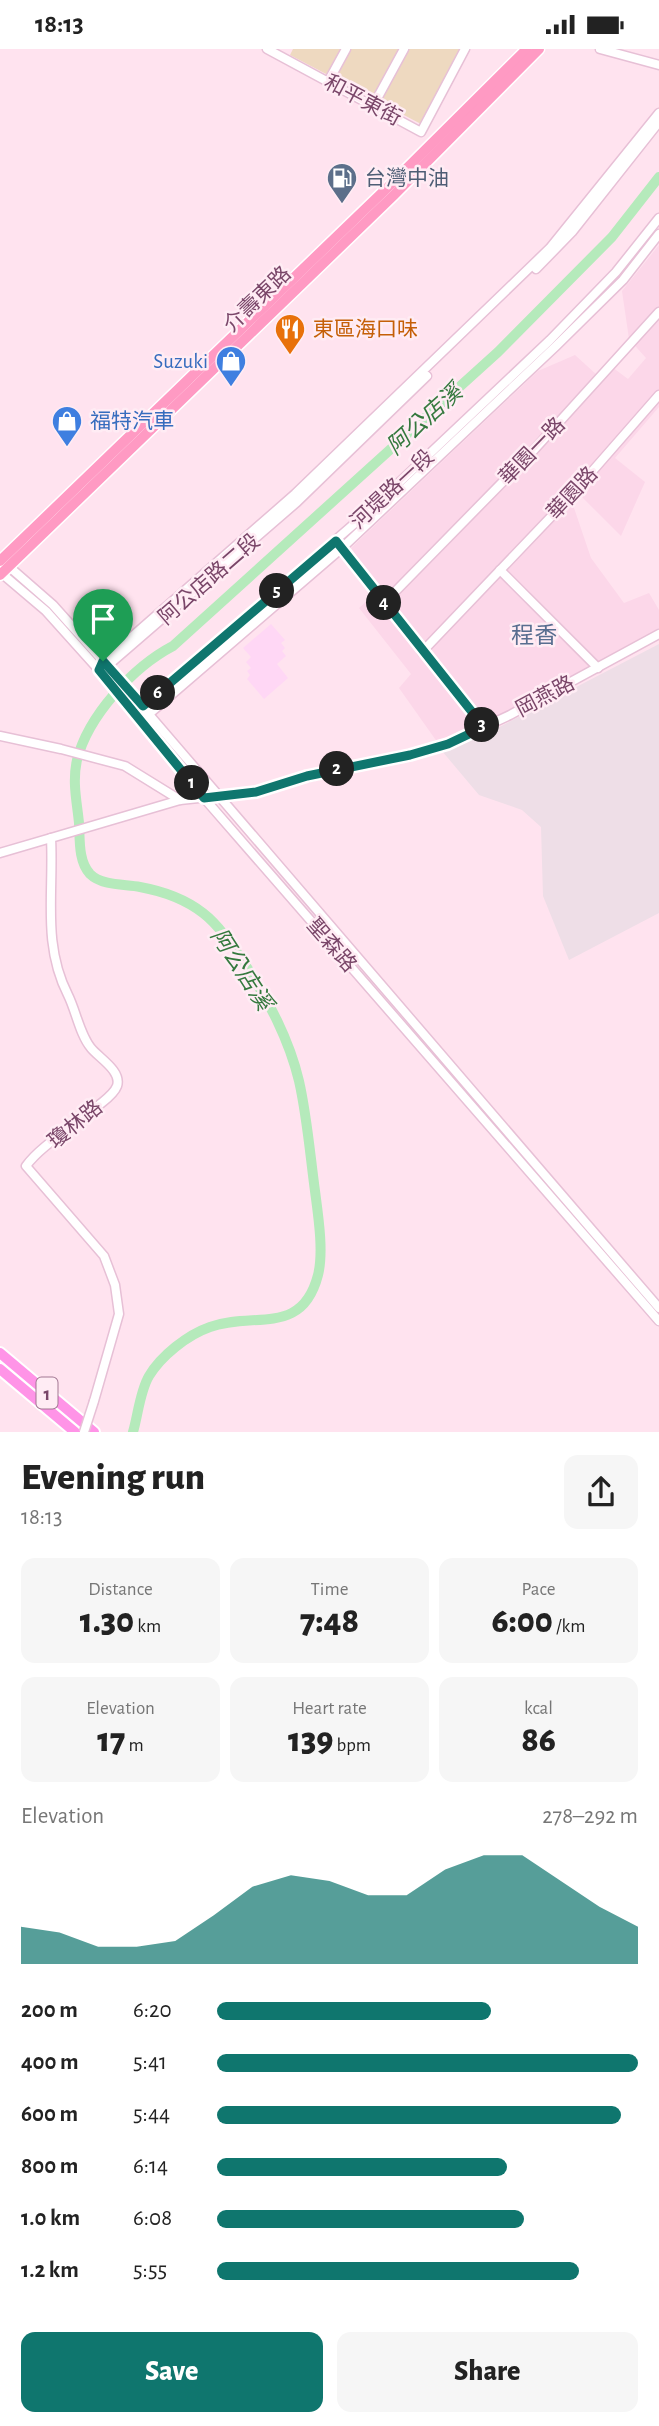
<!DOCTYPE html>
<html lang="en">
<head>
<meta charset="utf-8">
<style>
	:root { --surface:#fff; --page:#f6f6f6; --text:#222; --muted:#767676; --accent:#0f766e }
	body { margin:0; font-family:"Alegreya Sans","Noto Sans TC",sans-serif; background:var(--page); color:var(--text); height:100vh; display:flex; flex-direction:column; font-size:26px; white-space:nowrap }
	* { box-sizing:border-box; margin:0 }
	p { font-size:23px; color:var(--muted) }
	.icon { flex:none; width:38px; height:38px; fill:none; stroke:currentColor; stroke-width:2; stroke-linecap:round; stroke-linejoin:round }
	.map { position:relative; height:1383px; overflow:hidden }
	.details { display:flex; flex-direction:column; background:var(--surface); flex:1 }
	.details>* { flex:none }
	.pin { position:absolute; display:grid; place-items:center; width:60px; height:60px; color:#fff; margin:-72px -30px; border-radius:50% 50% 50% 0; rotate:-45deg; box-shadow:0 0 7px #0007 }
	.pin .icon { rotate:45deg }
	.km { position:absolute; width:35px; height:35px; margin:-18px; border-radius:50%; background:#222; color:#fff; font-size:19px; line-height:35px; text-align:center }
	.round { display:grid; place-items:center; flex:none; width:74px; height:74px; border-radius:14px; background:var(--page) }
	.summary { display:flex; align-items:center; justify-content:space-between; height:119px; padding:0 21px }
	h1 { font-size:38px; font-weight:800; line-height:52px }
	.metrics { display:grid; grid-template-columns:repeat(3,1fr); gap:10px; height:119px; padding:7px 21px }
	.metrics div { display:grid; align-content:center; border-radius:14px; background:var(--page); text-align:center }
	.metrics b { font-size:35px; font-weight:800 }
	.metrics small { font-size:19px; font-weight:400 }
	.metrics p { font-size:19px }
	.chart { height:196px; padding:14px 21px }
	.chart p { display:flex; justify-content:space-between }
	.chart svg { width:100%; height:126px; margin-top:7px; fill:var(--accent); opacity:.7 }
	.primary-button { display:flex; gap:14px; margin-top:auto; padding:14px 21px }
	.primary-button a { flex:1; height:80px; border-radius:14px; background:var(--accent); color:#fff; font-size:28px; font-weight:800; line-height:80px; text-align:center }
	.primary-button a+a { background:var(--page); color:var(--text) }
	ul { padding:0 21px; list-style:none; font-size:23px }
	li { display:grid; grid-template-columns:112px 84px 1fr; align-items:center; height:52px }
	li i { height:18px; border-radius:9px; background:var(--accent) }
	.status { display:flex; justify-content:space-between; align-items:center; height:49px; padding:0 35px; background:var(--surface); direction:ltr }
	.status svg { height:19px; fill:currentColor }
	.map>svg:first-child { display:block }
</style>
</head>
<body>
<div class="status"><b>18:13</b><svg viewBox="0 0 49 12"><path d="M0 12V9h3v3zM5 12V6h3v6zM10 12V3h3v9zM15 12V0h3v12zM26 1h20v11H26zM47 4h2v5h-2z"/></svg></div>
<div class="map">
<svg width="659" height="1383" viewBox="0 0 659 1383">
	<rect width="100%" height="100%" fill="#ffe3ef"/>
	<path fill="#fcd7e9" d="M659 196V358L615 409 645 433 621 487 581 447 573 456 591 509 624 554 649 544 659 561V587L440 697 399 639 411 625 359 559 379 541 351 499 538 322 575 306 597 326 608 315 628 330 646 309 629 290 622 242Z"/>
	<path fill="#ffd7f5" d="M271 575 285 591 281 594 285 599 282 602 286 607 277 615 288 629 264 650 247 630 250 626 247 622 251 619 246 613 251 608 243 599Z"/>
	<path fill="#eedee7" d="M659 595V864L569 911 543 847 541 778 522 761 479 746 442 702 486 685Z"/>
	<path fill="#eed9c0" d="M293 0H461L421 75 290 6Z"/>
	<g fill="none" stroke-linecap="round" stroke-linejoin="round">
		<path stroke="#b5eabb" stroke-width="10" d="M133 1383C138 1366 140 1342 149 1327 161 1307 187 1286 210 1278 254 1262 302 1288 318 1226 324 1203 318 1165 315 1142 310 1105 307 1067 299 1032 289 990 269 953 246 917 234 899 220 877 203 864 185 850 162 842 140 838 125 835 102 837 90 825 78 812 80 790 79 774 77 753 72 733 77 711 88 667 133 618 173 597L498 303 612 188 659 128"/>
		<g stroke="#e7c0d6" stroke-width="11">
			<g id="minor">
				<path d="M267 0 421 83 465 0"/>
				<path d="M600 0 659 16"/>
				<path d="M328 33 346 0"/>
				<path d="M373 57 404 0"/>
				<path d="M536 220 572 183 659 73"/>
				<path d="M340 496 484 678"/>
				<path d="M6 515 53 556 103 612 659 1259"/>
				<path d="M500 521 598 619"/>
				<path d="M0 523 46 562 99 621 204 749 659 1272"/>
				<path d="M384 554 532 403 659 263"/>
				<path d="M422 603 568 450 659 346"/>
				<path d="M102 614 295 445 550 199 659 64"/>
				<path d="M105 619 297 453 427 327"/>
				<path d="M141 662 143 658 369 462 550 291 616 223 659 169"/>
				<path d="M145 666 149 665 342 499 556 297 623 231 659 185"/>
				<path d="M0 687 61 700 125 717 180 751"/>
				<path d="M0 804 51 789"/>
				<path d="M94 1352 119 1265 115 1236 104 1207 26 1117C42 1095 77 1076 99 1056 105 1051 114 1045 117 1037 122 1022 99 1009 91 999 80 986 76 962 68 946 42 895 54 844 51 789L180 751 256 743 307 728 410 706 448 695 510 666 659 585"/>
			</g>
		</g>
		<g stroke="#fff" stroke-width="13">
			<g id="major">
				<path d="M0 512 386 140 527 0"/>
				<path d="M0 526 394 146 539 0"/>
			</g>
		</g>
		<g stroke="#fff" stroke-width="14">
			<g id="highway">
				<path d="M0 1304 94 1383"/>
				<path d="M0 1320 75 1383"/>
			</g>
		</g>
		<use href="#minor" stroke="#fff" stroke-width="8"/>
		<use href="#major" stroke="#ff9ac3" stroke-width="10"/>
		<use href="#highway" stroke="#ff94e7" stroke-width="10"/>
		<g stroke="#e7c0d6" stroke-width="11" stroke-linecap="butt">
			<path id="minor-bridge" d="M84 1383 94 1352"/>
		</g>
		<use href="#minor-bridge" stroke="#fff" stroke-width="8"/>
	</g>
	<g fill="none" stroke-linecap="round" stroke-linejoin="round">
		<g stroke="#fff" stroke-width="14">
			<path id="route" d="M336 492 484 678 448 695 410 706 307 727 256 743 204 749 99 621 103 612 143 657Z"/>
		</g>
		<use href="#route" stroke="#0f766e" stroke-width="9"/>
	</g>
	<defs>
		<g id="fuel-pin" transform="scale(1.575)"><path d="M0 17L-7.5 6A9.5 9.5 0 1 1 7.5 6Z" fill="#5c6f8a" stroke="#ffecf4"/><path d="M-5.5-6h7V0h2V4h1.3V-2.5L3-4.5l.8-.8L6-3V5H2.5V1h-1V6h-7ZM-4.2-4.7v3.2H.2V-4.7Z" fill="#fff"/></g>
		<g id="restaurant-pin" transform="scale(1.575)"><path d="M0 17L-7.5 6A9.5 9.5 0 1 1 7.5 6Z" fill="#e8710a" stroke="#ffecf4"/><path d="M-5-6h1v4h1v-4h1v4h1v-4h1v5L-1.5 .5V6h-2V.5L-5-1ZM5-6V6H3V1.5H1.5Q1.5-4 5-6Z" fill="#fff"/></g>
		<g id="shop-pin" transform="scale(1.575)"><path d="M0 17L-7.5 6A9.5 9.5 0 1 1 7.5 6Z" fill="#3f7fe0" stroke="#ffecf4"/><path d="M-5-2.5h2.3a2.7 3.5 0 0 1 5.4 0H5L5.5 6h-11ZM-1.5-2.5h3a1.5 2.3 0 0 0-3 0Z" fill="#fff"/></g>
	</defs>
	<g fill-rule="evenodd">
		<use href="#fuel-pin" x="342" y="129"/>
		<use href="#restaurant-pin" x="290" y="280"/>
		<use href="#shop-pin" x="231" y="312"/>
		<use href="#shop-pin" x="67" y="372"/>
	</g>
	<g text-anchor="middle" stroke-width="5" stroke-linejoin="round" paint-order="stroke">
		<rect fill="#ffecf4" stroke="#a27893" stroke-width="2" x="36.5" y="1328.5" width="21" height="31" rx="5"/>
		<g font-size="19" font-weight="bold" fill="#7a4669">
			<text x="47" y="1351">1</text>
		</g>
		<g font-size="21" fill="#7a4669" stroke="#ffecf4">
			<text transform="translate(363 51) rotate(28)" y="7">和平東街</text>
			<text transform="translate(257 250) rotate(-44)" y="7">介壽東路</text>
			<text transform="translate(532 402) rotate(-46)" y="7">華園一路</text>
			<text transform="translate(392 440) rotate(-43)" y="7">河堤路一段</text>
			<text transform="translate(572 444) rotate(-47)" y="7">華園路</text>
			<text transform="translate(209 530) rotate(-41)" y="7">阿公店路二段</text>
			<text transform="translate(545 647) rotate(-28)" y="7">岡燕路</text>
			<text transform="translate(332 896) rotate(49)" y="7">聖森路</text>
			<text transform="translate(75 1075) rotate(-39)" y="7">瓊林路</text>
		</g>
		<g font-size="21" fill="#4e5e75" stroke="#ffecf4" text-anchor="start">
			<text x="365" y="136">台灣中油</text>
		</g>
		<g font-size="21" fill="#c56008" stroke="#ffecf4" text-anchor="start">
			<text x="313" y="287">東區海口味</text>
		</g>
		<g font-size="21" fill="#366cbe" stroke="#ffecf4" text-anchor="end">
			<text x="208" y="319">Suzuki</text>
			<text x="90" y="379" text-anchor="start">福特汽車</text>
		</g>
		<g font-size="23" font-style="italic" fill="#35793e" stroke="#ffecf4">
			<text transform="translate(424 370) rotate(-42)" y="8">阿公店溪</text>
			<text transform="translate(242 920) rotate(57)" y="8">阿公店溪</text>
		</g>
		<g font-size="23" fill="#596e90" stroke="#ffecf4">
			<text x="534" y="594">程香</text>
		</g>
	</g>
</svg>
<div class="pin" style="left:103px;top:612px;background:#1e9e55"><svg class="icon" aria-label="arrive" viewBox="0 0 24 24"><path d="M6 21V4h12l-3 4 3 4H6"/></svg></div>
<b class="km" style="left:192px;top:734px">1</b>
<b class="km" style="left:337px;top:720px">2</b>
<b class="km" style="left:482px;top:676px">3</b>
<b class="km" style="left:384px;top:554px">4</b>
<b class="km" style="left:277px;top:542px">5</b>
<b class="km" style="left:158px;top:644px">6</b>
</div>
<section class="details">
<div class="summary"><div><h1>Evening run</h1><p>18:13</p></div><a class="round"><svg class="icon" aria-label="share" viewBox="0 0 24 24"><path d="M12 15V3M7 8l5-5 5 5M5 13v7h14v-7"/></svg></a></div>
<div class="metrics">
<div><p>Distance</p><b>1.30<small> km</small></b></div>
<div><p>Time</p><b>7:48</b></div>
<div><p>Pace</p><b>6:00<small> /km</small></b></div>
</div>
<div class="metrics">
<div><p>Elevation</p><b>17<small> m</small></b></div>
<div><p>Heart rate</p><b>139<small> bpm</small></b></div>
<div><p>kcal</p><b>86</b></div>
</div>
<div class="chart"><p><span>Elevation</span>278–292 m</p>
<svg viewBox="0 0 160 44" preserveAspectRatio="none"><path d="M0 44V31L10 33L20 38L30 38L40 36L50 27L60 17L70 13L80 15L90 20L100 20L110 11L120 6L130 6L140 15L150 24L160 31V44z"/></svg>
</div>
<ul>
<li><b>200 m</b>6:20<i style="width:65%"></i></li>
<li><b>400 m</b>5:41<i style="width:100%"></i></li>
<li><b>600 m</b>5:44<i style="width:96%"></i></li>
<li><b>800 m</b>6:14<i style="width:69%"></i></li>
<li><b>1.0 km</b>6:08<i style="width:73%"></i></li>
<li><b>1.2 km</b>5:55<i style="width:86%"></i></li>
</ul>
<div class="primary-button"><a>Save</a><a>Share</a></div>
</section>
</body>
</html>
